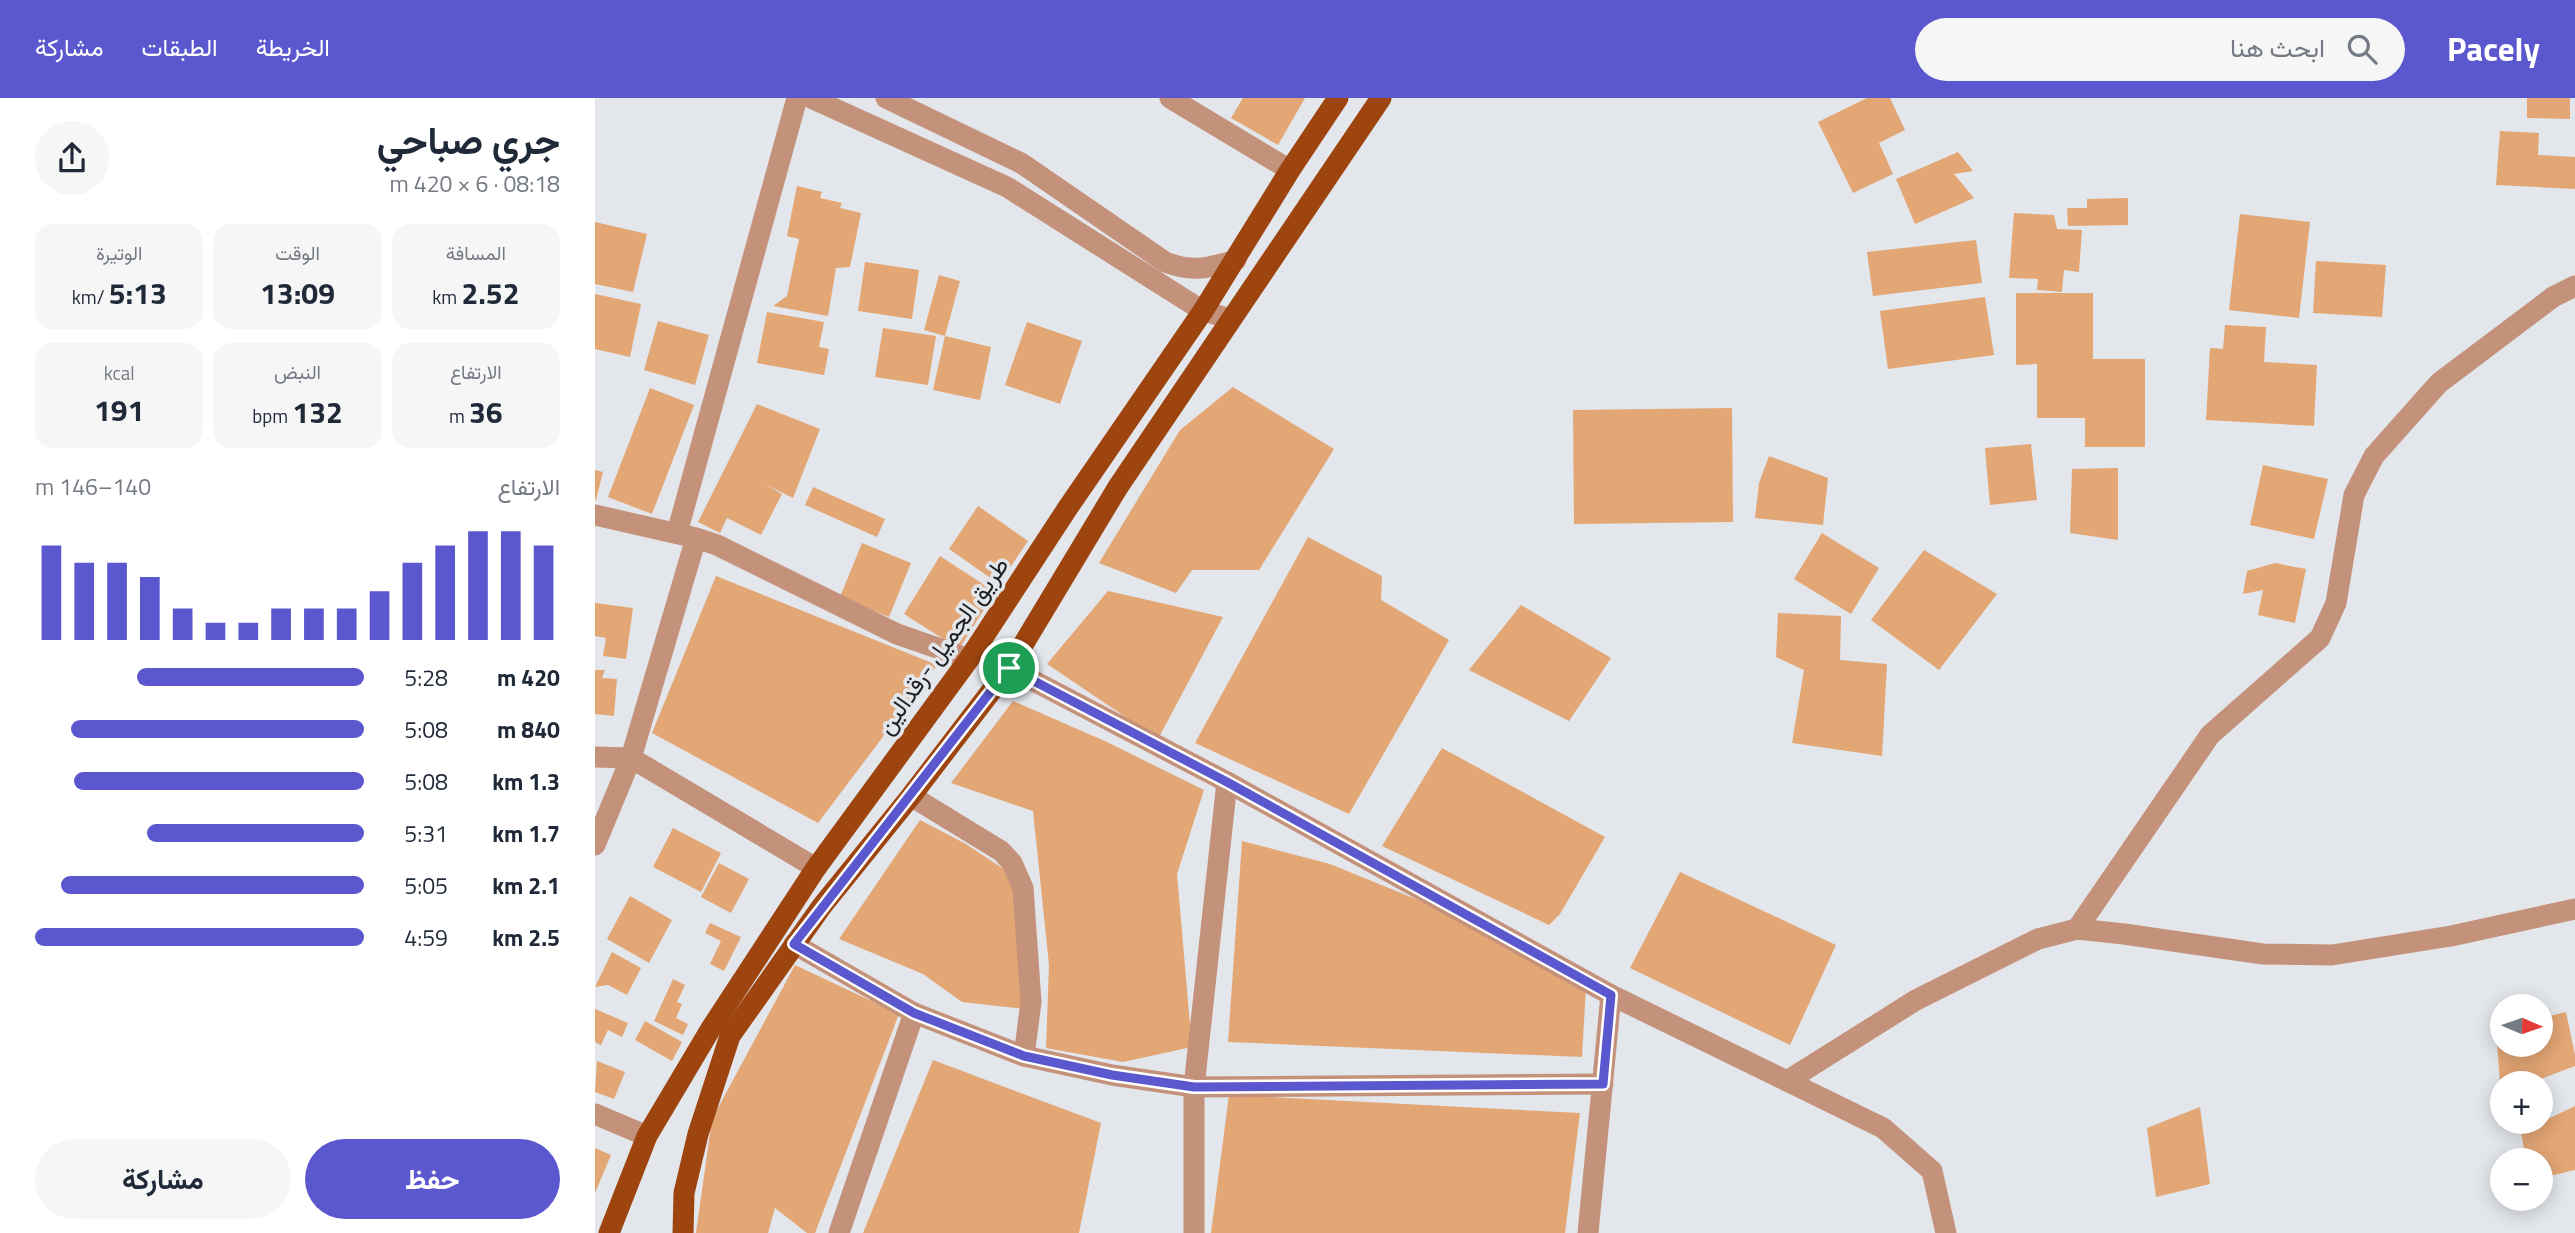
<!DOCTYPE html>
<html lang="ar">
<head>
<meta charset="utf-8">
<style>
	:root { --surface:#fff; --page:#f6f6f7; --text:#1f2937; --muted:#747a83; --accent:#5b57cf }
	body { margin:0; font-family:"Titillium Web",Vazirmatn,sans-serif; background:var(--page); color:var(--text); direction:rtl; height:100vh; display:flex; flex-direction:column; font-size:26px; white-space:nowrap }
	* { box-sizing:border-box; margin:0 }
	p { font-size:23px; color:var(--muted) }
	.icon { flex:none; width:38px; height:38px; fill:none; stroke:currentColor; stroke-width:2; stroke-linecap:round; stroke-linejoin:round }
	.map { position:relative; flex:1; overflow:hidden; direction:ltr }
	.panel { display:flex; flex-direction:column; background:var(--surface); width:595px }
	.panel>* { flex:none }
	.needle { width:46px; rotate:92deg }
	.fabs { position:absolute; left:1895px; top:896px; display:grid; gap:14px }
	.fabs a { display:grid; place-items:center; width:63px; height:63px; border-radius:50%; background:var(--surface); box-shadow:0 4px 18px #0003; font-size:35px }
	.pin { position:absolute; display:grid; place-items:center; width:60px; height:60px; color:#fff; margin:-30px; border:4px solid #fff; border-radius:50%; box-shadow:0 2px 7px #0007 }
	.round { display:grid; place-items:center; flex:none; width:74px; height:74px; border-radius:37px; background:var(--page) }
	.headline { display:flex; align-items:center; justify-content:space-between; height:119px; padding:0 35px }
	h1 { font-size:38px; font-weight:700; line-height:52px }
	.figures { display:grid; grid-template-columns:repeat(3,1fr); gap:10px; height:119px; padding:7px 35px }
	.figures div { display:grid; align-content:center; border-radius:18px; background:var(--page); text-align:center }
	.figures b { font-size:30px; font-weight:700 }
	.figures small { font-size:19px; font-weight:400 }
	.figures p { font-size:19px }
	.chart { height:196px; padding:14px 35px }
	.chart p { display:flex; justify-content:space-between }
	.chart svg { width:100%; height:126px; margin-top:7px; stroke:var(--accent); stroke-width:6 }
	.primary-button { display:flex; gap:14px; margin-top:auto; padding:14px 35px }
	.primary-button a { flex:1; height:80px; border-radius:42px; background:var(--accent); color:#fff; font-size:28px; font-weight:700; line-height:80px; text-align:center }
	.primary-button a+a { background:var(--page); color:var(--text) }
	ul { padding:0 35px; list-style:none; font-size:23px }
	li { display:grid; grid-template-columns:112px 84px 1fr; align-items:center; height:52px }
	li i { height:18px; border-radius:9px; background:var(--accent) }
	header { display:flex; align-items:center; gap:42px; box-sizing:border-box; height:98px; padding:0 35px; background:var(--accent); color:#fff }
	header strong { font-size:33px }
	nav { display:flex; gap:38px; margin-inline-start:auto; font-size:24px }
	.search { width:490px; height:63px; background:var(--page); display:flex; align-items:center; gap:18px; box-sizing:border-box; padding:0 24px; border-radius:38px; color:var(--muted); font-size:26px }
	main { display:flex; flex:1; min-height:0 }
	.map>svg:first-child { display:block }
</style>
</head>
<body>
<header>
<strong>Pacely</strong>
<div class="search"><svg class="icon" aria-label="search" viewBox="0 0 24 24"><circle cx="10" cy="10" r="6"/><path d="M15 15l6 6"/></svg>ابحث هنا</div>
<nav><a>الخريطة</a><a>الطبقات</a><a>مشاركة</a></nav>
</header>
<main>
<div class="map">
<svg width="1980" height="1135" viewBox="0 0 1980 1135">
	<rect width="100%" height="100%" fill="#e3e6eb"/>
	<g fill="#e3a675">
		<path d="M648 0H710L683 47 636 20Z"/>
		<path d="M1272 0H1295L1310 32 1284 45 1298 76 1258 95 1223 24Z"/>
		<path d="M1932 0H1975V21L1932 20Z"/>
		<path d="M1905 33 1944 35 1943 57 1980 59V91L1901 87Z"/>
		<path d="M1363 54 1378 73 1359 76 1379 100 1320 126 1301 81Z"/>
		<path d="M202 88 227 94 225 100 247 105 245 110 266 115 255 169 241 170 233 218 178 208 192 198 204 141 192 138Z"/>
		<path d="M1533 100V127L1473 128 1472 110H1492V101Z"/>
		<path d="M1419 115 1459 117 1462 131 1487 132 1484 174 1469 172 1467 194 1442 192 1443 181 1414 180Z"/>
		<path d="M1645 116 1715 124 1704 220 1634 212Z"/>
		<path d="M0 124 52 136 38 194 0 186Z"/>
		<path d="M1381 142 1387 185 1278 198 1272 154Z"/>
		<path d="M1721 163 1791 167 1787 219 1718 215Z"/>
		<path d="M270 164 324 172 317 221 263 213Z"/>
		<path d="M344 177 365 183 350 238 329 232Z"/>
		<path d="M1421 195H1498V261H1550V349H1490V320H1442V266L1421 267Z"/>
		<path d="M0 196 46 206 35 259 0 251Z"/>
		<path d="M1390 199 1399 257 1293 271 1285 213Z"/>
		<path d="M172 214 229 224 224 249 234 251 229 277 162 265Z"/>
		<path d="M63 223 114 237 100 287 49 272Z"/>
		<path d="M432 224 487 243 465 306 410 287Z"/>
		<path d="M1630 227 1671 229 1669 264 1722 267 1719 328 1611 322 1615 250 1628 251Z"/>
		<path d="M288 230 341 238 333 287 280 279Z"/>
		<path d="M350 238 396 249 385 302 338 292Z"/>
		<path d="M638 289 739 351 664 472H597L581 495 504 465 585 332Z"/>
		<path d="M55 290 99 307 57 416 13 399Z"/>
		<path d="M162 306 225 331 198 400 170 386 187 396 166 437 132 420 125 435 103 424Z"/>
		<path d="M1137 310 1138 424 979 426 978 312Z"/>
		<path d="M1436 346 1442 402 1395 407 1390 350Z"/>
		<path d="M1174 358 1233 380 1228 427 1160 420 1164 385Z"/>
		<path d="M1668 367 1733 381 1719 441 1655 427Z"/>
		<path d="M1523 370V442L1475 435 1477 371Z"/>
		<path d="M0 372 8 374 1 402H0Z"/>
		<path d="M218 389 290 421 282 439 210 407Z"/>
		<path d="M383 408 433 443 404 486 354 451Z"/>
		<path d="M1227 435 1284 470 1256 516 1199 481Z"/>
		<path d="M713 439 787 478 786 502 854 542 754 716 600 645Z"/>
		<path d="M267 445 316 465 294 519 245 499Z"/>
		<path d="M1329 452 1402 496 1344 572 1276 522Z"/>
		<path d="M345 458 400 494 364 551 309 516Z"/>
		<path d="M1680 465 1711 471 1700 525 1663 517 1668 492 1648 496 1652 473Z"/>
		<path d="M121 478 342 567 223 725 57 635Z"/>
		<path d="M513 493 628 519 563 641 452 566Z"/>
		<path d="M0 505 38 510 31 561 8 558 11 540 0 538Z"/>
		<path d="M926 507 1016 560 974 623 874 572Z"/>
		<path d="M1183 515 1246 518 1245 562 1292 566 1287 658 1197 645 1209 572 1181 559Z"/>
		<path d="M0 572H10L7 580 22 581 19 618 0 616Z"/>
		<path d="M418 603 512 644 609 692 582 776 597 949 528 964 451 950 454 867 438 713 356 685Z"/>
		<path d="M847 650 1010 739 965 816 954 827 787 748Z"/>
		<path d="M325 722 371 746 419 778 431 911 367 904 328 876 244 841Z"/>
		<path d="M78 730 126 755 106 794 58 769Z"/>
		<path d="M647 743 735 766 833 806 991 890 987 959 633 944Z"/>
		<path d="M124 765 154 781 136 815 106 799Z"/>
		<path d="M1085 774 1241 847 1195 947 1035 870Z"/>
		<path d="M35 798 77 822 54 865 12 841Z"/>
		<path d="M115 825 146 839 129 873 115 866 126 843 110 835Z"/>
		<path d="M17 854 46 870 32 897 13 887 0 889Z"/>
		<path d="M200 867 304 916 220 1135H212L180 1110 173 1135H101L117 1021Z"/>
		<path d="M78 881 90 887 82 904 87 906 81 920 93 926 88 937 59 923Z"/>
		<path d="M0 911 33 925 27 939 13 932 6 947 0 944Z"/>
		<path d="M1971 914 1980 957V968L1935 985H1905L1901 931 1908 929V947H1946V920Z"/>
		<path d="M50 923 87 944 77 963 40 942Z"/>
		<path d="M338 962 506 1025 484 1135H268Z"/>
		<path d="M2 963 30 974 19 1001 0 994Z"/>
		<path d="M634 997 985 1015 970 1135H616Z"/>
		<path d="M1980 1008V1072L1946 1080V1062H1931L1926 1034Z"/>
		<path d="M1605 1009 1615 1086 1561 1099 1552 1030Z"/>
		<path d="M0 1050 16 1057 0 1095Z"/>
	</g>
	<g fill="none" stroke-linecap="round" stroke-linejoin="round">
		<g stroke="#c4917a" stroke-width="21">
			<path d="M216 0 412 89 608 213 636 221"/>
			<path d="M291 0 426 65 570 164C599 175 612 170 641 162"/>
			<path d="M575 0 695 72"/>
			<path d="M0 417 101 440 122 447 302 536 374 561"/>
			<path d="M82 435 202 0"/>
			<path d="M414 570 632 684 1016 897 1288 1030 1337 1073 1351 1135"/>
			<path d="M0 659 36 660 221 770"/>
			<path d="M316 698 406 753 417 765 428 790 436 904 429 958"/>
			<path d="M0 747 36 660 101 440"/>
			<path d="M1482 831 1615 637 1725 540 1741 505 1759 397 1779 358 1844 285 1958 199 1980 188"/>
			<path d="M199 846 319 915 429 958 517 977 599 989 1008 986"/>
			<path d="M1192 983 1321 902 1443 841 1482 831 1529 836 1668 856 1737 857 1856 838 1980 811"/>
			<path d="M0 1016 52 1038"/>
			<path d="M244 1135 319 915"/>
			<path d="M599 1135V989L632 684"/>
			<path d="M993 1135 1016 897"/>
		</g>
		<g stroke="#9e450f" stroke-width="21">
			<path d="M14 1135 52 1038 115 932 221 770 374 561 472 411 608 213 695 72 743 0"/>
			<path d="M88 1135 89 1095 103 1036 135 938 227 808 316 698 414 570 523 389 786 0"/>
		</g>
	</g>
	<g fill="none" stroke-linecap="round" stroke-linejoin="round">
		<g stroke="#fff" stroke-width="14">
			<path id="route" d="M414 570 632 684 1016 897 1008 986 599 989 517 977 429 958 319 915 199 846Z"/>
		</g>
		<use href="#route" stroke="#5b57cf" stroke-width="9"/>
	</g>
	<g text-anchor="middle" stroke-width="7" stroke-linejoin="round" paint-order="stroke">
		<g font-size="24" fill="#1e1f21" stroke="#e3e6eb">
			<text transform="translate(348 548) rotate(-55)" y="8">طريق الجميل -رقدالين</text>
		</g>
	</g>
</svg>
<div class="fabs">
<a><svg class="needle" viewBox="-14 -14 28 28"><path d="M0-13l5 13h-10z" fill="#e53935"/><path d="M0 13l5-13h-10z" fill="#747a83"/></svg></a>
<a>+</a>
<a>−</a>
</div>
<div class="pin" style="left:414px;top:570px;background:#1e9e55"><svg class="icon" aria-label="arrive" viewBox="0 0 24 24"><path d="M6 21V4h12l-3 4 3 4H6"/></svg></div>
</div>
<section class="panel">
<div class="headline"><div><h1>جري صباحي</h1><p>08:18 · 6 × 420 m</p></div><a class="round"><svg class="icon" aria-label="share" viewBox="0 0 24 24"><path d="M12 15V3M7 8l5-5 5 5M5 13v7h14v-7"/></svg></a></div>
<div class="figures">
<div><p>المسافة</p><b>2.52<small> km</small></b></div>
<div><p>الوقت</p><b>13:09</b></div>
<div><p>الوتيرة</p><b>5:13<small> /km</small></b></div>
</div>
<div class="figures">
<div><p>الارتفاع</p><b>36<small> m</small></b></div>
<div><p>النبض</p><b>132<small> bpm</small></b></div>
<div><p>kcal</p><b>191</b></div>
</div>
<div class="chart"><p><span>الارتفاع</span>140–146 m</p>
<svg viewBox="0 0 160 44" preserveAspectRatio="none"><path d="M5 44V11M15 44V17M25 44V17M35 44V22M45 44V33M55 44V38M65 44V38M75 44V33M85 44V33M95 44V33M105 44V27M115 44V17M125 44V11M135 44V6M145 44V6M155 44V11"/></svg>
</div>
<ul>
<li><b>420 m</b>5:28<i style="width:69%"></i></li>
<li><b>840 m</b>5:08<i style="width:89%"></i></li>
<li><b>1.3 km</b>5:08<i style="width:88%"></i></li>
<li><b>1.7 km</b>5:31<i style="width:66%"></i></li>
<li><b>2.1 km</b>5:05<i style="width:92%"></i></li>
<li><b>2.5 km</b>4:59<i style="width:100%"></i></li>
</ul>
<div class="primary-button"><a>حفظ</a><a>مشاركة</a></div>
</section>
</main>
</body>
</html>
